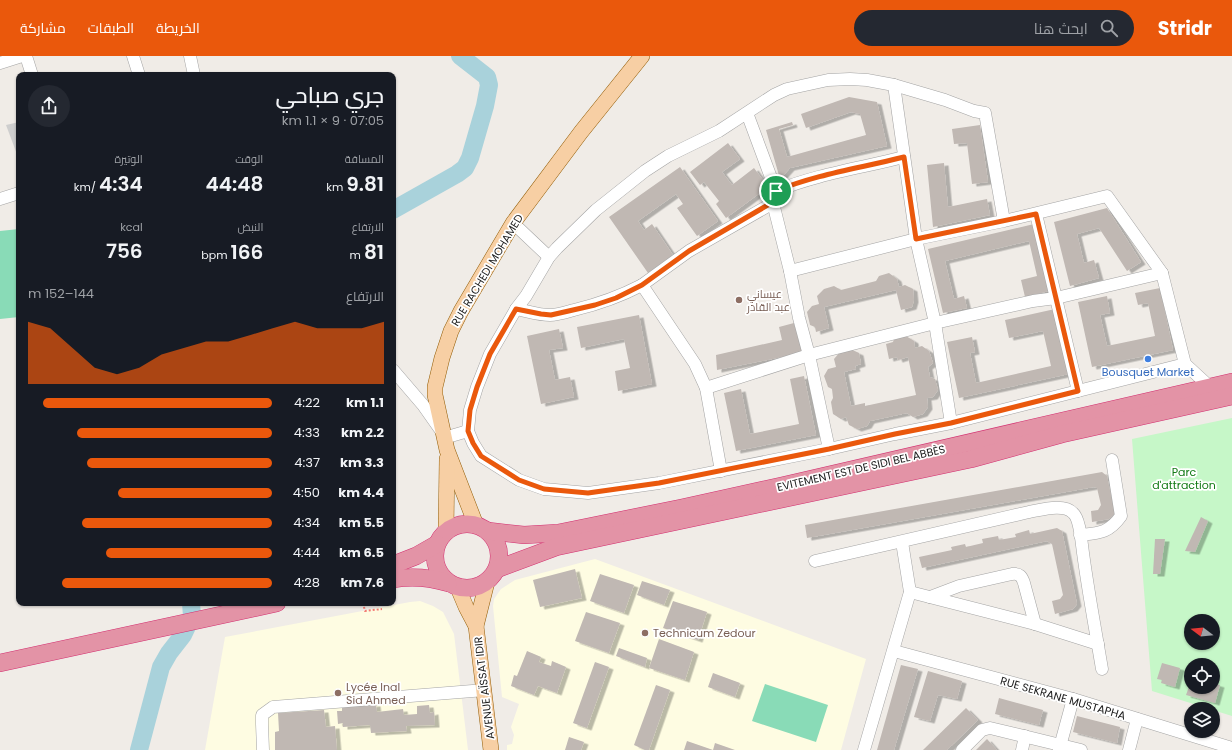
<!DOCTYPE html>
<html lang="ar">
<head>
<meta charset="utf-8">
<style>
	:root { --surface:#171b24; --page:#242831; --text:#f1f3f6; --muted:#9ea1a6; --accent:#ea580c }
	body { margin:0; font-family:Poppins,Cairo,sans-serif; background:var(--page); color:var(--text); direction:rtl; height:100vh; display:flex; flex-direction:column; font-size:15px; white-space:nowrap }
	* { box-sizing:border-box; margin:0 }
	p { font-size:13px; color:var(--muted) }
	.icon { flex:none; width:22px; height:22px; fill:none; stroke:currentColor; stroke-width:2; stroke-linecap:round; stroke-linejoin:round }
	.map { position:relative; flex:1; overflow:hidden; direction:ltr }
	.sheet { position:absolute; left:16px; top:16px; width:380px; height:534px; display:flex; flex-direction:column; background:var(--surface); border-radius:8px; box-shadow:0 1px 3px #0004; direction:rtl }
	.sheet>* { flex:none }
	.needle { width:26px; rotate:286deg }
	.controls { position:absolute; left:1184px; top:558px; display:grid; gap:8px }
	.controls a { display:grid; place-items:center; width:36px; height:36px; border-radius:50%; background:var(--surface); box-shadow:0 1px 3px #0004; font-size:20px }
	.pin { position:absolute; display:grid; place-items:center; width:34px; height:34px; color:#fff; margin:-17px; border:2px solid #fff; border-radius:50%; box-shadow:0 1px 4px #0007 }
	.round { display:grid; place-items:center; flex:none; width:42px; height:42px; border-radius:21px; background:var(--page) }
	.head { display:flex; align-items:center; justify-content:space-between; height:68px; padding:0 12px }
	h1 { font-size:22px; font-weight:600; line-height:30px }
	.metrics { display:grid; grid-template-columns:repeat(3,1fr); gap:6px; height:68px; padding:4px 12px }
	.metrics div { display:grid; align-content:center }
	.metrics b { font-size:20px; font-weight:600 }
	.metrics small { font-size:11px; font-weight:400 }
	.metrics p { font-size:11px }
	.chart { height:112px; padding:8px 12px }
	.chart p { display:flex; justify-content:space-between }
	.chart svg { width:100%; height:72px; margin-top:4px; fill:var(--accent); opacity:.7 }
	ul { padding:0 12px; list-style:none; font-size:13px }
	li { display:grid; grid-template-columns:64px 48px 1fr; align-items:center; height:30px }
	li i { height:10px; border-radius:5px; background:var(--accent) }
	header { display:flex; align-items:center; gap:24px; box-sizing:border-box; height:56px; padding:0 20px; background:var(--accent); color:#fff }
	header strong { font-size:19px }
	nav { display:flex; gap:22px; margin-inline-start:auto; font-size:14px }
	.search { width:280px; height:36px; background:var(--page); display:flex; align-items:center; gap:10px; box-sizing:border-box; padding:0 14px; border-radius:22px; color:var(--muted); font-size:15px }
	.map>svg:first-child { display:block }
</style>
</head>
<body>
<header>
<strong>Stridr</strong>
<div class="search"><svg class="icon" aria-label="search" viewBox="0 0 24 24"><circle cx="10" cy="10" r="6"/><path d="M15 15l6 6"/></svg>ابحث هنا</div>
<nav><a>الخريطة</a><a>الطبقات</a><a>مشاركة</a></nav>
</header>
<div class="map">
<svg width="1232" height="694" viewBox="0 0 1232 694">
	<defs>
		<filter id="shadow"><feDropShadow dx="4.5" dy="2.5" stdDeviation="0" flood-color="#0004"/></filter>
	</defs>
	<rect width="100%" height="100%" fill="#f0ece7"/>
	<g fill="#fefce2">
		<path d="M595 503 866 603 841 694H507V689L512 688 514 679 511 671 519 648 502 641 493 550 494 543 501 533 515 524Z"/>
		<path d="M420 545 433 550 443 556 454 578 468 694H205L225 581 410 546Z"/>
	</g>
	<path fill="#cecece" d="M19 66V101H18L6 69Z"/>
	<path fill="#c6f7c8" fill-rule="evenodd" d="M1232 362V660L1152 635 1132 383ZM1191 565H1213V587H1191ZM1191 609H1213V631H1191Z"/>
	<g fill="#89dbb7">
		<path d="M19 173V261L0 263V175Z"/>
		<path d="M765 628 828 649 816 686 752 665Z"/>
	</g>
	<g fill="none" stroke-linecap="round" stroke-linejoin="round">
		<g stroke="#a9d2db" stroke-width="18">
			<path d="M393 154 457 118 465 112 470 102 485 50 489 29 487 21 460 0"/>
			<path d="M139 694 161 611 169 597 183 579 192 560 191 547"/>
		</g>
	</g>
	<g fill="#c0b8b3" filter="url(#shadow)">
		<path d="M849 41 877 46 887 90 790 112 780 123 766 74 792 66 793 69 779 73 787 101 866 79 860 58 851 56 806 72 801 58Z"/>
		<path d="M980 69 988 126 972 128 967 87 954 88 952 73Z"/>
		<path d="M728 87 740 103 722 116 732 129 754 112 768 131 726 162 716 148 719 145 704 126 700 129 690 116Z"/>
		<path d="M944 107 948 151 987 143 990 159 933 171 927 109Z"/>
		<path d="M680 111 718 165 697 180 677 152 683 148 676 138 638 165 644 174 652 168 673 199 648 217 609 161Z"/>
		<path d="M1107 152 1141 206 1127 215 1099 172 1077 178 1084 207 1094 204 1099 222 1070 230 1054 166Z"/>
		<path d="M1034 168 1049 235 1025 241 1021 224 1037 220 1029 185 945 205 954 243 964 240 967 252 943 257 928 193Z"/>
		<path d="M889 217 897 223 899 231 905 229 913 233 914 244 912 251 901 254 896 234 824 251 829 272 816 276 815 271 810 269 807 256 812 250 819 248 817 240 824 233 834 230 841 234 876 225 879 220Z"/>
		<path d="M1160 232 1173 294 1092 311 1078 246 1107 240 1110 257 1100 259 1107 290 1155 280 1148 247 1138 249 1135 237Z"/>
		<path d="M1055 253 1069 318 959 342 947 286 972 281 975 296 970 297 976 327 1051 310 1043 275 1009 282 1005 264Z"/>
		<path d="M639 259 652 328 618 335 615 315 630 312 624 283 581 292 577 271Z"/>
		<path d="M794 267 802 297 717 314 716 299 782 284 779 271Z"/>
		<path d="M559 273 563 292 549 294 555 324 570 321 574 341 541 348 527 280Z"/>
		<path d="M906 280 914 285 915 292 922 290 929 295 933 307 928 311 930 321 935 323 938 334 933 341 927 342 928 351 923 358 913 361 907 357 870 365 867 370 857 373 849 369 846 361 841 363 833 358 831 346 833 342 832 333 828 331 824 320 828 313 836 311 834 303 840 296 850 293 859 297 861 308 855 310 856 313 844 316 851 350 865 347V350L916 339 908 301 898 304 897 301 889 303 886 288 893 286 894 283Z"/>
		<path d="M804 320 816 379 736 395 724 337 741 333 750 378 799 368 790 323Z"/>
		<path d="M1102 416 1107 420 1115 458 1109 463 1092 466 1091 455 1098 454 1101 449 1097 432 1094 431 807 482 805 469Z"/>
		<path d="M1201 461 1208 465 1195 496 1185 495Z"/>
		<path d="M1057 472 1062 475 1077 548 1073 553 1055 558 1052 545 1060 543 1063 539 1052 488 1047 485 922 512 919 501 952 494 951 491 965 488 966 491 983 487 982 483 998 480 999 484 1016 481 1015 478 1029 474 1030 478Z"/>
		<path d="M1155 483H1165L1160 518H1153Z"/>
		<path d="M575 513 582 542 540 551 533 524Z"/>
		<path d="M600 518 634 529 624 557 590 545Z"/>
		<path d="M642 525 670 534 664 549 637 539Z"/>
		<path d="M673 545 707 556 698 584 663 572Z"/>
		<path d="M586 556 620 567 609 597 575 585Z"/>
		<path d="M659 583 694 596 685 624 649 612Z"/>
		<path d="M619 592 647 602 645 611 616 600Z"/>
		<path d="M527 595 541 601 539 606 551 610 552 605 566 611 557 637 538 630 534 639 511 630 514 619 517 620Z"/>
		<path d="M595 606 609 611 587 672 573 667Z"/>
		<path d="M1162 607 1180 612 1175 631 1161 627 1162 624 1157 623Z"/>
		<path d="M901 609 918 613 894 694H877Z"/>
		<path d="M928 615 962 625 957 643 938 639 930 665 914 661Z"/>
		<path d="M713 617 740 627 735 641 708 631Z"/>
		<path d="M1191 625V631H1213V627L1220 629 1215 647 1186 639Z"/>
		<path d="M656 629 670 634 649 694H645L634 689Z"/>
		<path d="M999 642 1043 654 1039 669 995 658Z"/>
		<path d="M376 648 377 656 403 653 404 659 417 658V650L429 649 430 657 434 656 435 669 406 670 407 675 371 677 370 669 343 671V667L338 668 337 655H342V651Z"/>
		<path d="M966 652 978 664 947 694H923Z"/>
		<path d="M324 654 326 671 335 670 337 694H275V676L279 675 278 657Z"/>
		<path d="M1077 660 1120 671 1117 687 1073 676Z"/>
		<path d="M569 681 584 686 581 694H565Z"/>
		<path d="M987 683 997 694H976Z"/>
		<path d="M687 685 713 694 715 687 735 694H684Z"/>
	</g>
	<g fill="none" stroke-linecap="round" stroke-linejoin="round">
		<g stroke="#a4a4a4" stroke-width="13">
			<g id="minor">
				<path d="M26 0 32 19"/>
				<path d="M133 0 139 19"/>
				<path d="M190 0 194 19"/>
				<path d="M0 7 22 0"/>
				<path d="M894 29 916 183 935 267 1033 245 1056 242 1162 217"/>
				<path d="M747 57 776 135 773 147 790 215 916 183 1004 165 1107 140 1162 217 1185 308 951 367 895 378 829 393 659 427 588 437 544 433 519 424 481 400 473 387 468 375 470 354 477 331 490 298 516 253 526 240 549 201 557 192 596 154 645 115 668 100 719 75 774 39 787 33 828 24 850 23 867 24 894 29 945 44 974 55 985 57 1004 165"/>
				<path d="M776 135C817 118 861 112 904 101"/>
				<path d="M0 143 19 137"/>
				<path d="M1036 158 1078 335"/>
				<path d="M513 167 549 201"/>
				<path d="M790 215 799 262 809 299 829 393"/>
				<path d="M642 229 689 195 773 147"/>
				<path d="M516 253C527 255 539 259 550 259 558 259 567 256 574 254 599 248 619 241 642 229L695 308 706 332 809 299 935 267 951 367"/>
				<path d="M1185 308 1210 331"/>
				<path d="M393 314 423 349 442 376"/>
				<path d="M706 332 721 415"/>
				<path d="M444 382 468 375"/>
				<path d="M1080 479C1099 477 1109 477 1121 460L1112 404"/>
				<path d="M815 505 1029 456C1041 454 1064 447 1073 457 1079 462 1081 481 1082 489 1087 530 1095 571 1102 613"/>
				<path d="M910 536 1035 568 1098 588"/>
				<path d="M930 541 959 530 1012 518C1020 517 1022 521 1024 527L1035 568"/>
				<path d="M894 595 1073 643 1232 692"/>
				<path d="M263 694 262 668V659L273 651 485 634"/>
				<path d="M864 694 910 536 902 486"/>
				<path d="M962 694 982 674 990 672 1081 694"/>
				<path d="M1022 694 1025 680"/>
				<path d="M1059 694 1073 643"/>
				<path d="M1129 694 1137 663"/>
			</g>
		</g>
		<g stroke="#945e08" stroke-width="16">
			<g id="major">
				<path d="M476 469 447 394 435 339V331L442 302 451 275 461 255 513 167 581 76 642 0"/>
				<path d="M446 475 447 403"/>
				<path d="M458 532 466 551 476 570 491 694"/>
				<path d="M476 570 487 526"/>
			</g>
		</g>
		<g stroke="#d32f70" stroke-width="18">
			<g id="highway">
				<circle cx="467" cy="500" r="32"/>
				<path d="M488 475 524 479 558 477 681 452 781 430 1232 326"/>
				<path d="M393 509 416 500 437 488"/>
				<path d="M497 513 556 491 971 403 1062 378 1232 340"/>
				<path d="M393 523C412 520 429 521 448 527"/>
				<path d="M0 607 277 547"/>
			</g>
		</g>
		<path stroke="#f37b74" stroke-width="2" stroke-dasharray="2 2" stroke-linecap="butt" d="M363 547 365 555 382 553"/>
		<use href="#minor" stroke="#fff" stroke-width="12"/>
		<use href="#major" stroke="#f7cfa4" stroke-width="15"/>
		<use href="#highway" stroke="#e393a6" stroke-width="17"/>
	</g>
	<g fill="none" stroke-linecap="round" stroke-linejoin="round">
		<g stroke="#fff" stroke-width="8">
			<path id="route" d="M904 101 916 183 1036 158 1078 335 951 367 895 378 829 393 659 427 588 437 544 433 519 424 481 400 473 387 468 375 470 354 477 331 490 298 516 253 541 258 551 259 595 249 616 242 642 229 689 195 773 146 776 135C817 118 861 112 904 101Z"/>
		</g>
		<use href="#route" stroke="#ea580c" stroke-width="5"/>
	</g>
	<g fill="#8d6e63" stroke="#fff" stroke-width="1.5">
		<circle cx="739" cy="244" r="4"/>
		<circle cx="645" cy="577" r="4"/>
		<circle cx="338" cy="637" r="4"/>
	</g>
	<circle fill="#3f7fe0" stroke="#fff" stroke-width="1.5" cx="1148" cy="303" r="4"/>
	<g text-anchor="middle" stroke-width="3.5" stroke-linejoin="round" paint-order="stroke">
		<g font-size="11" fill="#202020" stroke="#fff">
			<text transform="translate(487 214) rotate(-59)" y="4">RUE RACHEDI MOHAMED</text>
			<text transform="translate(861 412) rotate(-13)" y="4">EVITEMENT EST DE SIDI BEL ABBÈS</text>
			<text transform="translate(484 632) rotate(-97)" y="4">AVENUE AÏSSAT IDIR</text>
			<text transform="translate(1063 642) rotate(16)" y="4">RUE SEKRANE MUSTAPHA</text>
		</g>
		<g font-size="11" fill="#785e54" stroke="#fff" text-anchor="start">
			<text x="747" y="242">عيساني<tspan x="747" dy="13">عبد القادر</tspan></text>
			<text x="653" y="581">Technicum Zedour</text>
			<text x="346" y="635">Lycée Inal<tspan x="346" dy="13">Sid Ahmed</tspan></text>
		</g>
		<g font-size="11" fill="#366cbe" stroke="#fff">
			<text x="1148" y="320">Bousquet Market</text>
		</g>
		<g font-size="11" fill="#117a14" stroke="#fff">
			<text x="1184" y="420">Parc<tspan x="1184" dy="13">d'attraction</tspan></text>
		</g>
	</g>
</svg>
<div class="controls">
<a><svg class="needle" viewBox="-14 -14 28 28"><path d="M0-13l5 13h-10z" fill="#e53935"/><path d="M0 13l5-13h-10z" fill="#9ea1a6"/></svg></a>
<a><svg class="icon" aria-label="locate" viewBox="0 0 24 24"><circle cx="12" cy="12" r="6"/><path d="M12 2v4M12 18v4M2 12h4M18 12h4"/></svg></a>
<a><svg class="icon" aria-label="layers" viewBox="0 0 24 24"><path d="M12 4l9 5-9 5-9-5zM3 14l9 5 9-5"/></svg></a>
</div>
<div class="pin" style="left:776px;top:135px;background:#1e9e55"><svg class="icon" aria-label="arrive" viewBox="0 0 24 24"><path d="M6 21V4h12l-3 4 3 4H6"/></svg></div>
<section class="sheet">
<div class="head"><div><h1>جري صباحي</h1><p>07:05 · 9 × 1.1 km</p></div><a class="round"><svg class="icon" aria-label="share" viewBox="0 0 24 24"><path d="M12 15V3M7 8l5-5 5 5M5 13v7h14v-7"/></svg></a></div>
<div class="metrics">
<div><p>المسافة</p><b>9.81<small> km</small></b></div>
<div><p>الوقت</p><b>44:48</b></div>
<div><p>الوتيرة</p><b>4:34<small> /km</small></b></div>
</div>
<div class="metrics">
<div><p>الارتفاع</p><b>81<small> m</small></b></div>
<div><p>النبض</p><b>166<small> bpm</small></b></div>
<div><p>kcal</p><b>756</b></div>
</div>
<div class="chart"><p><span>الارتفاع</span>144–152 m</p>
<svg viewBox="0 0 160 44" preserveAspectRatio="none"><path d="M0 44V6L10 10L20 22L30 34L40 38L50 34L60 26L70 22L80 18L90 18L100 14L110 10L120 6L130 10L140 10L150 10L160 6V44z"/></svg>
</div>
<ul>
<li><b>1.1 km</b>4:22<i style="width:94%"></i></li>
<li><b>2.2 km</b>4:33<i style="width:80%"></i></li>
<li><b>3.3 km</b>4:37<i style="width:76%"></i></li>
<li><b>4.4 km</b>4:50<i style="width:63%"></i></li>
<li><b>5.5 km</b>4:34<i style="width:78%"></i></li>
<li><b>6.5 km</b>4:44<i style="width:68%"></i></li>
<li><b>7.6 km</b>4:28<i style="width:86%"></i></li>
</ul>
</section>
</div>
</body>
</html>
